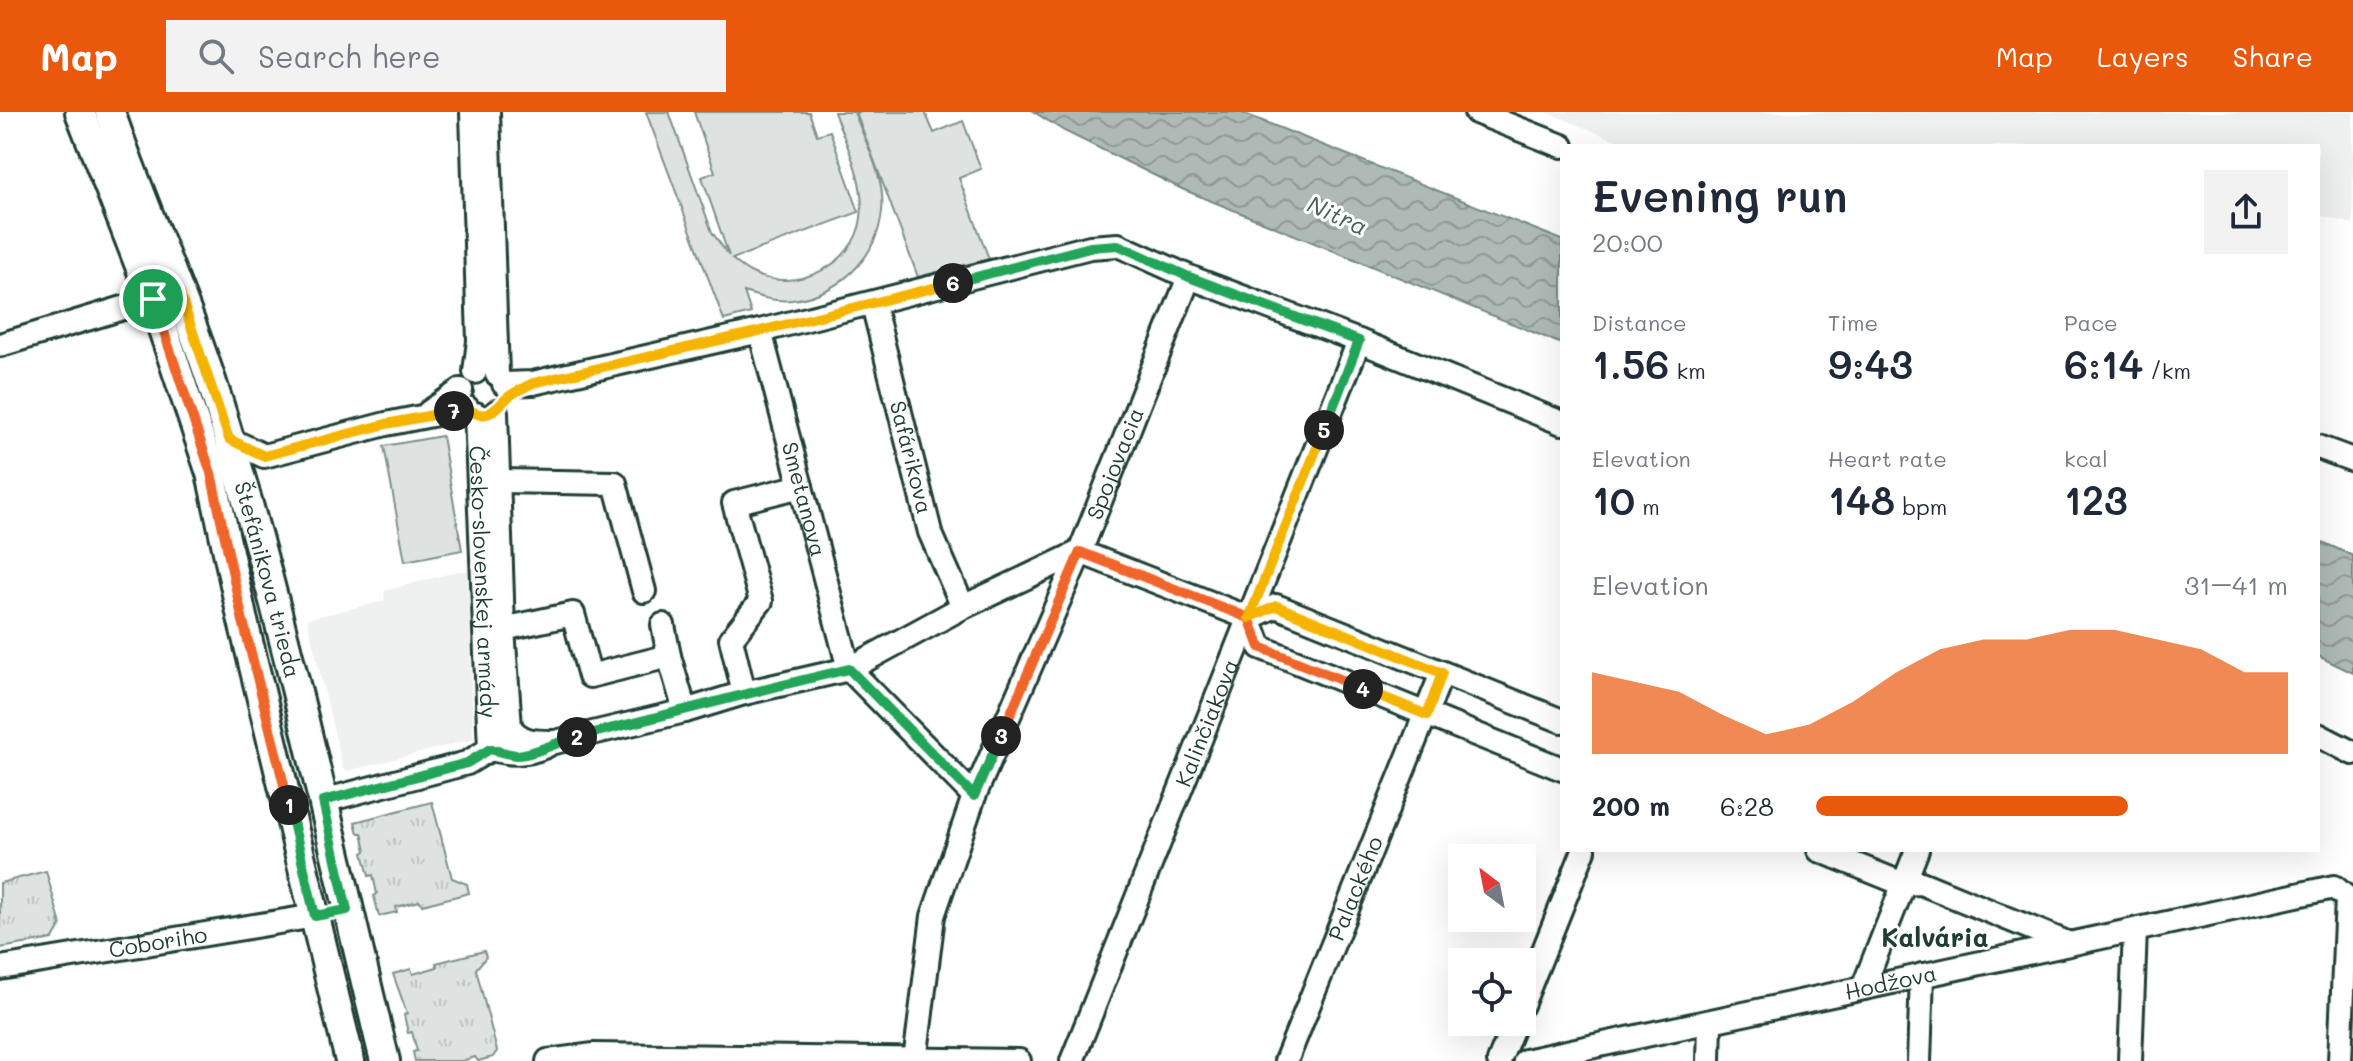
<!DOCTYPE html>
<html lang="en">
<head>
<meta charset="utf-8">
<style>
	:root { --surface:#fff; --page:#f2f2f3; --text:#1f2937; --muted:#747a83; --accent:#ea580c }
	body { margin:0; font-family:Mali,sans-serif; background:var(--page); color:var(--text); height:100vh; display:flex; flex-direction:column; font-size:30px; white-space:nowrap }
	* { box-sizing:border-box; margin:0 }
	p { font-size:26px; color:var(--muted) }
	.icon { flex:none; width:44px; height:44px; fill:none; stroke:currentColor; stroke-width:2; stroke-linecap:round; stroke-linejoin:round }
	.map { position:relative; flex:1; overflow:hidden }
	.sheet { position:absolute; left:1560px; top:32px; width:760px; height:708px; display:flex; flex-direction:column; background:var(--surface); border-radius:0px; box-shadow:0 8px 32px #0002 }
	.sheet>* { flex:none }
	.needle { width:52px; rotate:328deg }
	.controls { position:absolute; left:1448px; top:732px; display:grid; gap:16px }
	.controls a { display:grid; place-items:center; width:88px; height:88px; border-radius:0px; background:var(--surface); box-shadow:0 8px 32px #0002; font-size:40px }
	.pin { position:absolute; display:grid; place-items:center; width:68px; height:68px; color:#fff; margin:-34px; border:4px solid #fff; border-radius:50%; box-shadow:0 2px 8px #0007 }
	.km { position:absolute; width:40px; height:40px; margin:-20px; border-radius:50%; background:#222; color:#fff; font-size:22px; line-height:40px; text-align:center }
	.round { display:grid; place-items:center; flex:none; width:84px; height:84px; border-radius:0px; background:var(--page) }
	.headline { display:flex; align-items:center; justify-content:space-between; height:136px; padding:0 32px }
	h1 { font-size:44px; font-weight:600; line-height:60px }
	.stats { display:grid; grid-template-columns:repeat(3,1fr); gap:12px; height:136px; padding:8px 32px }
	.stats div { display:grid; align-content:center }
	.stats b { font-size:40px; font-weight:600 }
	.stats small { font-size:22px; font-weight:400 }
	.stats p { font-size:22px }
	.chart { height:224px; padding:16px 32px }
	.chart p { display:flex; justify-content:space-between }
	.chart svg { width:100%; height:144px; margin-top:8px; fill:var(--accent); opacity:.7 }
	ul { padding:0 32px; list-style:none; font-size:26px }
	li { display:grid; grid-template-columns:128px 96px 1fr; align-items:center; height:60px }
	li i { height:20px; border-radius:10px; background:var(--accent) }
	header { display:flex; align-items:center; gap:48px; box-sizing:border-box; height:112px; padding:0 40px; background:var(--accent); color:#fff }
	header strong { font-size:38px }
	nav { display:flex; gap:44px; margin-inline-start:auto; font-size:28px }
	.search { width:560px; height:72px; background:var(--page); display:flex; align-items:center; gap:20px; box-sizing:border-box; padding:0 28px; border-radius:0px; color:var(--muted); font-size:30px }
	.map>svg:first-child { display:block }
</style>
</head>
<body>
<header>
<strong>Map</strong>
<div class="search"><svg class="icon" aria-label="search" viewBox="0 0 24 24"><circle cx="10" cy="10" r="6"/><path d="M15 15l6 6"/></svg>Search here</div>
<nav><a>Map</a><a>Layers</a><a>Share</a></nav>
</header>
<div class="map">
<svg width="2353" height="949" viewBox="0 0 2353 949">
	<defs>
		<pattern id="grass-tufts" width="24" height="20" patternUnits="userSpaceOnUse" patternTransform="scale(2)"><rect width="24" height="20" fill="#dee3e2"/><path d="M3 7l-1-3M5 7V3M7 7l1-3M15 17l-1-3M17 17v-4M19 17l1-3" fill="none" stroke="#bec4c2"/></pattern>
		<pattern id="water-waves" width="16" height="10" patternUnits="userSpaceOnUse" patternTransform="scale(2)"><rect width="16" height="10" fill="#afbab7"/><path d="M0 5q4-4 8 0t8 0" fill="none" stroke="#8e9896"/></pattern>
	</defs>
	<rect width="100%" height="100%" fill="#fff"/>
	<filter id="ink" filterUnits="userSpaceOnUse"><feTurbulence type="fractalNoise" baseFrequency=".0125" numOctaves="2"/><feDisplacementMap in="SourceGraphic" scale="16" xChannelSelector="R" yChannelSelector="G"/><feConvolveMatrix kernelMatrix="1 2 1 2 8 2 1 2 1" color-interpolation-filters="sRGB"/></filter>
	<g filter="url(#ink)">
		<g fill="#eef1f0">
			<path d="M1546 0H2353V112L2318 103V34H1630Z"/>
			<path d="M459 459H468L473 627 348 659 343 657 307 507 384 489 385 479Z"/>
		</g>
		<g fill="url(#grass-tufts)" stroke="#7e908b" stroke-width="2">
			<path d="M432 690 452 766 467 772 469 781 422 793 420 789 396 795 397 800 379 804 374 784 377 782 373 763 369 764 363 741 366 739 362 721H358L355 710Z"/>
			<path d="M46 759 61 813 53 827 0 836V771Z"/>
			<path d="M484 839 486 845 476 857 497 939 493 945 478 949 475 945 462 949H415L413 940 417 939 412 920 408 921 404 903 407 901 393 862 411 857 413 862 437 855 436 851Z"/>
		</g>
		<g fill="#dee3e2" stroke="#7e908b" stroke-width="2">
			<path d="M646 0H669L712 120 729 144 702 65 715 60 694 0H809L817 23 830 19 859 100 732 147C738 152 745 158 752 161 794 182 855 154 861 106 866 69 846 33 834 0H854C863 24 880 57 882 82 887 136 845 182 792 188 775 190 759 185 744 180L751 201 724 208Z"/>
			<path d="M856 0H925L934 21 963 9 981 57 959 66 989 147 918 165Z"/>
			<path d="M442 324 462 438 405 449 384 334Z"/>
		</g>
		<g fill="url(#water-waves)" stroke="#758883" stroke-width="2">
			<path d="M1034 0H1240L1562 128V232L1182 77 1064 19Z"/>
			<path d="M2318 428 2353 444V561L2318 544Z"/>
		</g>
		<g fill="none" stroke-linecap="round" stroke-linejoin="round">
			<g stroke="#1f3d34" stroke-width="28">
				<g id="minor">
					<path d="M472 0 479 229 475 260"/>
					<path d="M488 0 497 262"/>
					<path d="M1476 0 1562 34"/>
					<path id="s1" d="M873 192 930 420 963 495"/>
					<path id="s2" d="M760 219 849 557 974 684"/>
					<path d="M0 233 153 187"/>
					<path d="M504 272 533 271 760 219 1090 135 1118 133 1189 165 1359 229 1562 311"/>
					<path d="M429 300 461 278"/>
					<path d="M496 300 503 517 510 615"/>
					<path id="s3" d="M476 302 490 637C511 642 526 643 546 634"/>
					<path d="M229 327 264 344 386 312 467 296"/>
					<path d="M2318 335 2353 348"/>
					<path d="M499 369 615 371 644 479"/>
					<path d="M1080 440 1249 506 1276 494 1562 609"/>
					<path d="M1249 506 1260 535 1562 657"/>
					<path d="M663 513 669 544 685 599"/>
					<path d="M503 517 573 502 590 564 669 544"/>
					<path d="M744 581 731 527 761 489 734 391 801 374"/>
					<path d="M510 615C521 631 537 630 555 630L685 599 744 581 849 557 963 495 1080 440"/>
					<path d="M2318 623 2353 641"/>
					<path d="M323 689 467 651 490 637 499 628"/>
					<path d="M1819 738 1903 772 1921 771 2067 831"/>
					<path id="s4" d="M0 856 315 804"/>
					<path d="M1863 876 1917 738"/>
					<path d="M1522 893 1584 738"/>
					<path d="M548 949 594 943 1019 949"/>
					<path id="s5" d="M915 949 933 804 974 684 1080 440 1189 165"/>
					<path id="s6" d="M1072 949 1359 229"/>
					<path id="s7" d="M1286 949 1442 561"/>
					<path d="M1499 949 1515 910"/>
					<path id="s8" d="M1525 949 2334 775 2347 786 2340 949"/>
					<path d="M1709 949 1710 910"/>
					<path d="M1919 949 1922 863"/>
					<path d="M2130 949 2135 818"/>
				</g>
			</g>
			<g stroke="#1f3d34" stroke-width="34">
				<g id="major">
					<path d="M80 0 153 187 211 361 242 505 350 949"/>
					<path id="s9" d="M110 0C146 105 194 206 225 313 288 522 333 737 385 949"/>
				</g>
			</g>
			<use href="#minor" stroke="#fff" stroke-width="22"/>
			<use href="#major" stroke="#fff" stroke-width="28"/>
		</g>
	</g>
	<g fill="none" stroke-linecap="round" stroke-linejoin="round" filter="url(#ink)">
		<g stroke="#fff" stroke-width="16">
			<path id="split-1" d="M153 187 211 361 242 505 289 693"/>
		</g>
		<g stroke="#fff" stroke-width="16">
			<path id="split-2" d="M289 693 315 804 347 798 323 689 467 651 490 637C498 639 508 642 516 643 534 643 558 629 577 625"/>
		</g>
		<g stroke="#fff" stroke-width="16">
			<path id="split-3" d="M577 625C668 603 758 578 849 557L974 684 1001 624"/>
		</g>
		<g stroke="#fff" stroke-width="16">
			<path id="split-4" d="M1001 624 1080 440 1249 506 1260 535 1363 577"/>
		</g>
		<g stroke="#fff" stroke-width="16">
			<path id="split-5" d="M1324 318 1249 506 1276 494 1442 561 1427 603 1363 577"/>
		</g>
		<g stroke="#fff" stroke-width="16">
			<path id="split-6" d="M953 171 1090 135 1118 133 1189 165 1359 229 1324 318"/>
		</g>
		<g stroke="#fff" stroke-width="16">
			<path id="split-7" d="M454 299 467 296C483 309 493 301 505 288 511 281 524 276 533 271L760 219 953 171"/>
		</g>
		<g stroke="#fff" stroke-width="16">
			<path id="split-8" d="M153 187 179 179 229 327 264 344 386 312 454 299"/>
		</g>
		<use href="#split-1" stroke="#f0652b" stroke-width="10"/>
		<use href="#split-2" stroke="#22a559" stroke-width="10"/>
		<use href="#split-3" stroke="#22a559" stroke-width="10"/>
		<use href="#split-4" stroke="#f0652b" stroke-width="10"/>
		<use href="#split-5" stroke="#f5b400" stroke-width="10"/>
		<use href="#split-6" stroke="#22a559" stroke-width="10"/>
		<use href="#split-7" stroke="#f5b400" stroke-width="10"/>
		<use href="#split-8" stroke="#f5b400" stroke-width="10"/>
	</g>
	<g text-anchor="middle" stroke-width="6" stroke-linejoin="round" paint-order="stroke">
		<g font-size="22" fill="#1f3d34" stroke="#fff">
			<text dy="8" stroke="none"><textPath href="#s1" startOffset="158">Šafárikova</textPath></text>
			<text dy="8" stroke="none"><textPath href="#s5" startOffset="634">Spojovacia</textPath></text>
			<text dy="8" stroke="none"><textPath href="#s2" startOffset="174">Smetanova</textPath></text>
			<text dy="8" stroke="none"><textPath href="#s9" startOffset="494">Štefánikova trieda</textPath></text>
			<text dy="8" stroke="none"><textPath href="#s3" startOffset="168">Česko-slovenskej armády</textPath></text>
			<text dy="8" stroke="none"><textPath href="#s6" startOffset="364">Kalinčiakova</textPath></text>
			<text dy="8" stroke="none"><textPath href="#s7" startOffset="186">Palackého</textPath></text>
			<text dy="8" stroke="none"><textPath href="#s4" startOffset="160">Coboriho</textPath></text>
			<text dy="8" stroke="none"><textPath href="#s8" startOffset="374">Hodžova</textPath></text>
		</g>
		<g font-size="24" font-style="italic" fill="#4a625b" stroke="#fff">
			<text transform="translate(1337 104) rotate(24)" y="8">Nitra</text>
		</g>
		<g font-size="26" font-weight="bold" fill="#1f3d34" stroke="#fff">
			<text x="1935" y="835">Kalvária</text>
		</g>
	</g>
</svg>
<div class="controls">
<a><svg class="needle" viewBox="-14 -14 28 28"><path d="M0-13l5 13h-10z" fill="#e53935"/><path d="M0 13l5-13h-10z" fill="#747a83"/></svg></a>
<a><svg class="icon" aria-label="locate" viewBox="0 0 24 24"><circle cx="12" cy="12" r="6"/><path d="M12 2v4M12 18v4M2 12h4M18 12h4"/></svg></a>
</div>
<div class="pin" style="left:153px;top:187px;background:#1e9e55"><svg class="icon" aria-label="arrive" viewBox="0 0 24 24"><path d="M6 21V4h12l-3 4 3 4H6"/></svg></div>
<b class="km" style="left:289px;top:693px">1</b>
<b class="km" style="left:577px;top:625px">2</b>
<b class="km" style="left:1001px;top:624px">3</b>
<b class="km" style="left:1363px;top:577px">4</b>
<b class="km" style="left:1324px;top:318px">5</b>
<b class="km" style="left:953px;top:171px">6</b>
<b class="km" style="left:454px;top:299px">7</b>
<section class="sheet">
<div class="headline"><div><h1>Evening run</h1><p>20:00</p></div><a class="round"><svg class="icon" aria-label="share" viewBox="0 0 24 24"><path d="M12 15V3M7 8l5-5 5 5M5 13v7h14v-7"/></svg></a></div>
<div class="stats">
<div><p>Distance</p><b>1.56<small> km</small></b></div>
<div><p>Time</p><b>9:43</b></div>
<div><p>Pace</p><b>6:14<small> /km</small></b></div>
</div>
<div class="stats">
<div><p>Elevation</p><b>10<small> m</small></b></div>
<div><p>Heart rate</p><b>148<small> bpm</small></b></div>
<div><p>kcal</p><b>123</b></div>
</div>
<div class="chart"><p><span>Elevation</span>31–41 m</p>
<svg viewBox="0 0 160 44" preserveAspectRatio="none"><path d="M0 44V19L10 22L20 25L30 32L40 38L50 35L60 28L70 19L80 12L90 9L100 9L110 6L120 6L130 9L140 12L150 19L160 19V44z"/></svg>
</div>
<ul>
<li><b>200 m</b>6:28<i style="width:66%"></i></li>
</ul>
</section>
</div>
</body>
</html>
